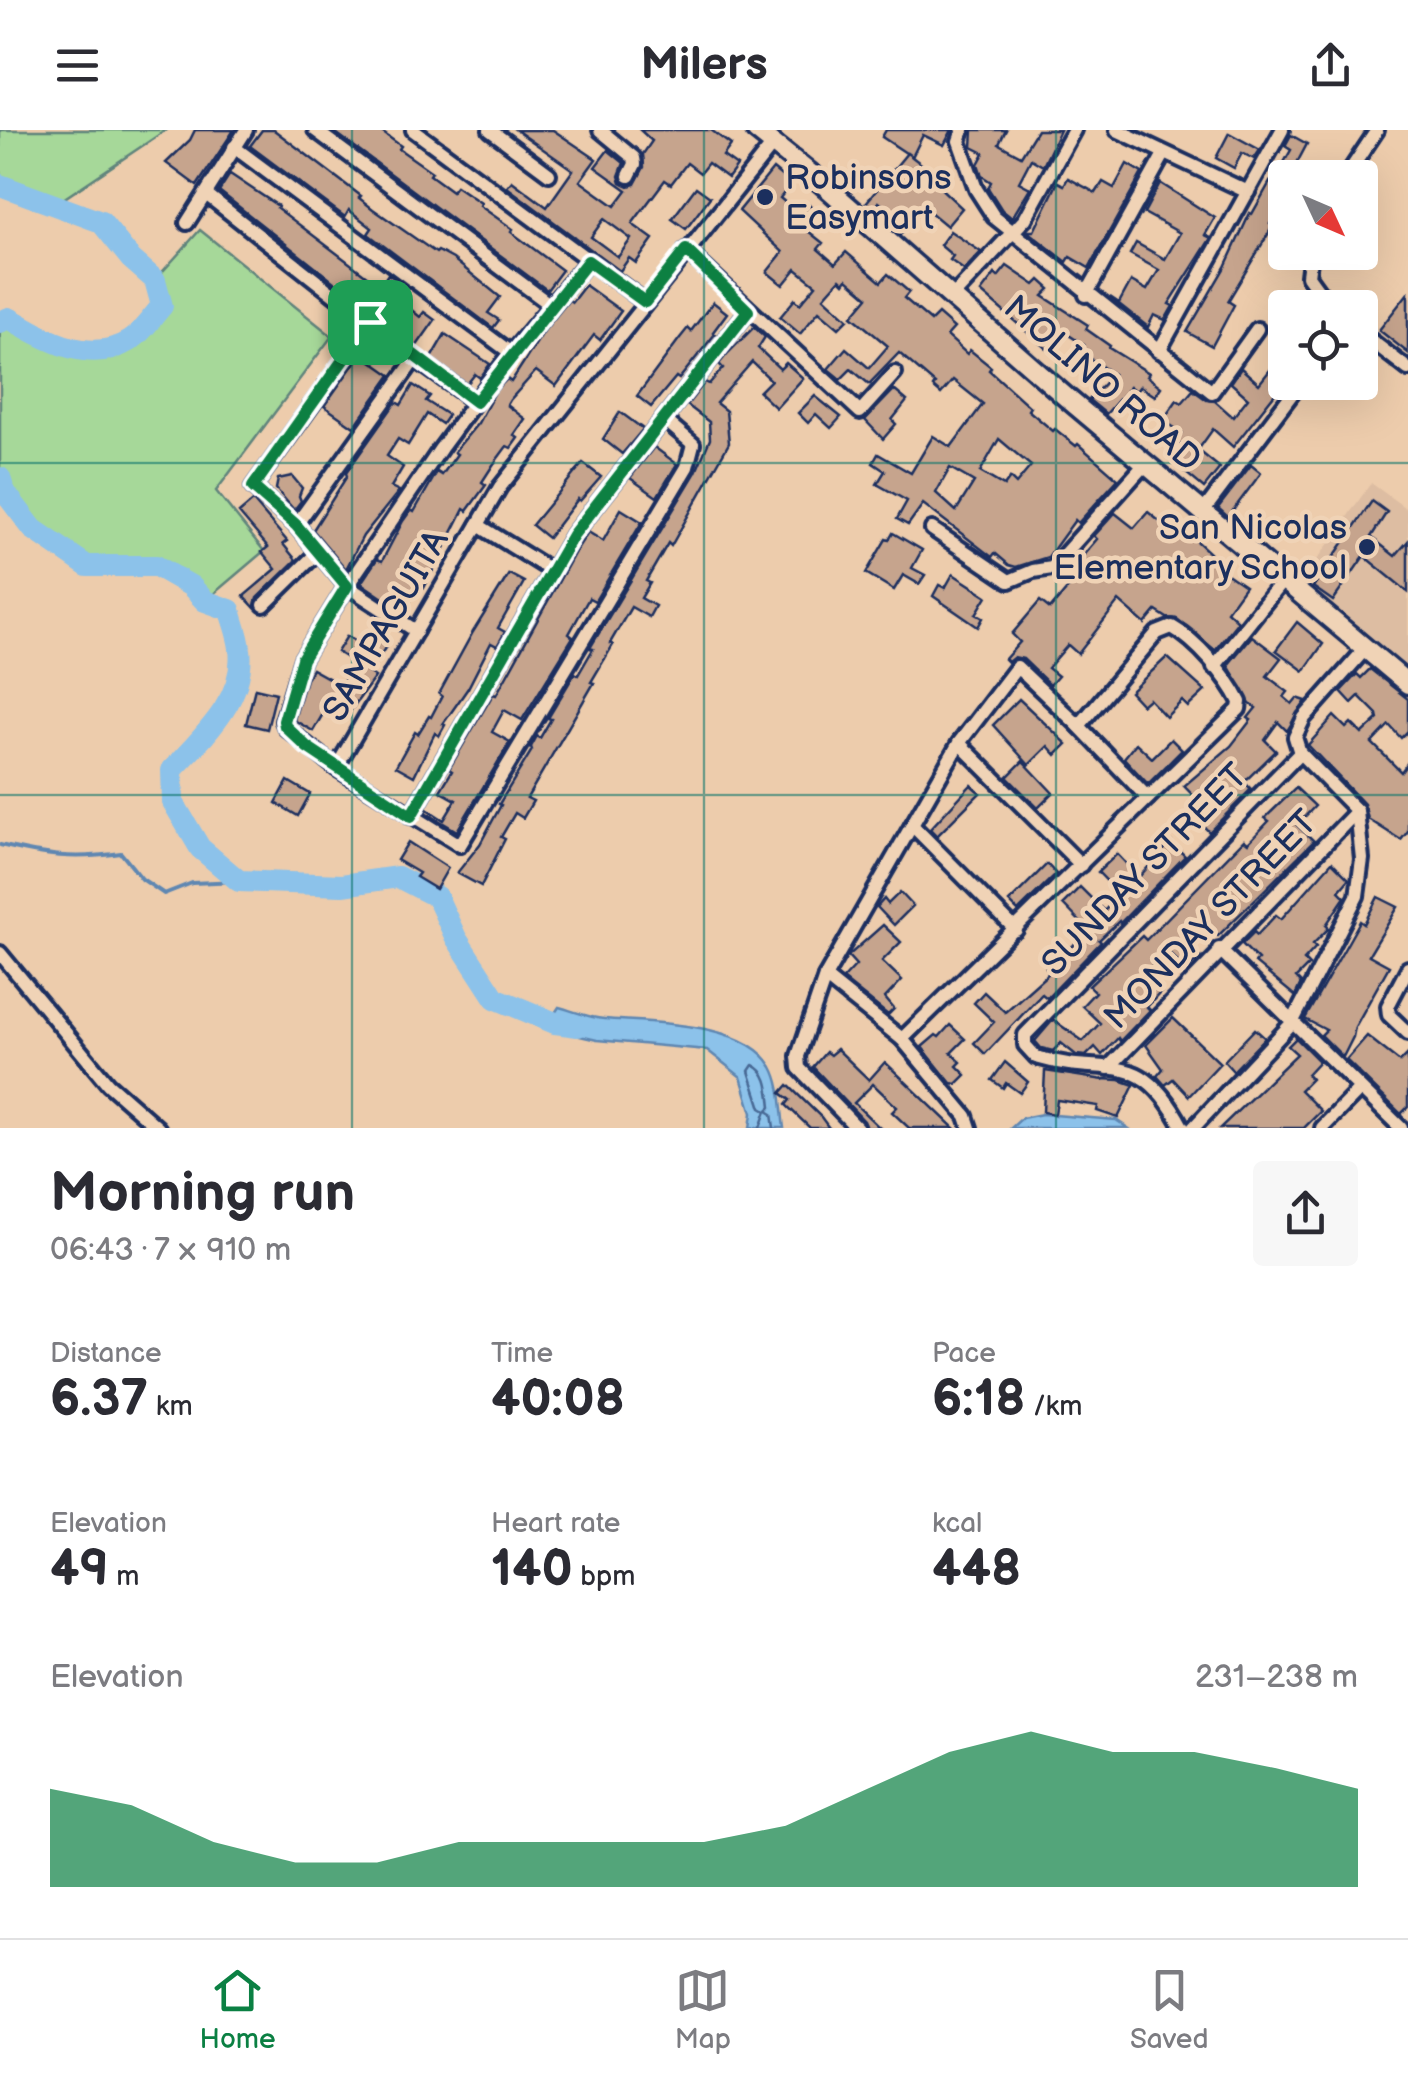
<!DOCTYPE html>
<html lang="en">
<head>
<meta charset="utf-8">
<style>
	:root { --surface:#fff; --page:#f7f7f7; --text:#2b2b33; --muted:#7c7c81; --line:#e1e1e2; --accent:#0b8043 }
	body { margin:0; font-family:"Balsamiq Sans",sans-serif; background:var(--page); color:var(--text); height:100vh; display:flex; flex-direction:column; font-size:38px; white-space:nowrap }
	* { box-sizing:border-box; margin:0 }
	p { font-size:32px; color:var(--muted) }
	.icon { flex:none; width:55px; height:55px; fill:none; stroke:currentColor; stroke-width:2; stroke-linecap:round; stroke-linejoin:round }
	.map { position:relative; height:998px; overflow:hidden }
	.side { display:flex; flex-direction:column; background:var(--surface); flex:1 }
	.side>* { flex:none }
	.needle { width:65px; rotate:134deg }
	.tools { position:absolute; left:1268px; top:30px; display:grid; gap:20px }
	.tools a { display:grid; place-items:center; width:110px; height:110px; border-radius:10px; background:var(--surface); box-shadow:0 10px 40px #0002; font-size:50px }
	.pin { position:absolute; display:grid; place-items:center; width:85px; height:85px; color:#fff; margin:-42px; border-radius:20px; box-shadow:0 5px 15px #0006 }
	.round { display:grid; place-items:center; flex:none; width:105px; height:105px; border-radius:10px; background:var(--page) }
	.headline { display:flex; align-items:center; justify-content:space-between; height:170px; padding:0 50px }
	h1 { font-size:55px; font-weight:700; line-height:75px }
	.metrics { display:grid; grid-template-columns:repeat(3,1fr); gap:15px; height:170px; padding:10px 50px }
	.metrics div { display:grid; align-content:center }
	.metrics b { font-size:50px; font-weight:700 }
	.metrics small { font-size:28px; font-weight:400 }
	.metrics p { font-size:28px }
	.chart { height:280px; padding:20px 50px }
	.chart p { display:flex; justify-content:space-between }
	.chart svg { width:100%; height:180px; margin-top:10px; fill:var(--accent); opacity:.7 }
	header { display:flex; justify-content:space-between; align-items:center; height:130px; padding:0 50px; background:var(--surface); font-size:45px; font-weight:700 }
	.dock { display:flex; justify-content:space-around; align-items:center; height:140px; border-top:2px solid var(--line); background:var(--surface); font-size:28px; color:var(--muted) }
	.dock a { display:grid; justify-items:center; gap:5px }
	.dock .current { color:var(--accent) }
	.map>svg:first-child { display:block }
</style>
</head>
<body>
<header><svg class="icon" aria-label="menu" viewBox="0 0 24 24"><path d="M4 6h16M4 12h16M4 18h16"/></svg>Milers<svg class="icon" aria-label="share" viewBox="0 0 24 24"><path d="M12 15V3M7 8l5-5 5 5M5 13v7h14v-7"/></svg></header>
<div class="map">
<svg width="1408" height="998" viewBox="0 0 1408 998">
	<rect width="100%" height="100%" fill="#edccac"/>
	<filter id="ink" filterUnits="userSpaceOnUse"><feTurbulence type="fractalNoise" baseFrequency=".01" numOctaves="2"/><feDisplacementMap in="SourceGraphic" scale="20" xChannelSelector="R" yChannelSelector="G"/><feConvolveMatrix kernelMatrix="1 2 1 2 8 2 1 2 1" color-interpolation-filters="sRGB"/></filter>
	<g filter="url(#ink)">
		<path fill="#ddbda2" d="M1371 353 1408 380V542L1301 453Z"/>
		<g fill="#a6d899" stroke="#60847c" stroke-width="2.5">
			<path d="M0 0H166L54 75 0 55Z"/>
			<path d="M200 100 332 206 216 361 264 421 205 471C173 438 159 436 115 436 106 436 93 438 85 435 53 420 10 382 0 348V192L9 188C44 208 89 236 129 212 141 204 152 187 162 176L155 150Z"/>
		</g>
		<g fill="#8cc2ea" stroke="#5f87b2" stroke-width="2.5">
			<path d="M559 877C574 881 589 888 604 889 651 893 745 891 772 937 782 955 781 978 784 998H750L752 983 741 947 707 920 597 910 545 898Z"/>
			<path d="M1042 984 1116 990 1128 998H1011L1022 988Z"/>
		</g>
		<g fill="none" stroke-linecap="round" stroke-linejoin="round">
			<path stroke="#486a96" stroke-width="2.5" d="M760 998 766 981 761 978 749 941 753 935C769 942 769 961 771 977L767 981 772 984 774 998"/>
			<path stroke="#5f87b2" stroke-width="4" d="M0 715C47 726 73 730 121 723L142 749 164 764 192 753 239 751"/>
			<g stroke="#8cc2ea" stroke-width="22">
				<path d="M0 55 101 92 131 129 155 150 162 176C152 187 141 204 129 211 89 236 44 208 9 188L0 192"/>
				<path d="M0 348 4 361 33 399 87 436H156L191 456 205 471 230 480C233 492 239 506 240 519 246 569 203 607 172 640L173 672 200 718 239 751 342 755 398 747 437 767 456 808 495 868 555 893 578 896"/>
			</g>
		</g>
		<g fill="#c6a48d" stroke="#1b2f5e" stroke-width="2.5" fill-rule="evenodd">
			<path d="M195 0H234L197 56 166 33 190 10Z"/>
			<path d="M262 0H274L361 66 359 68 373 79 436 123 438 121 453 129 500 167 488 183 499 190 493 198 368 104 372 98 349 80 345 87 250 16Z"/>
			<path d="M332 0H379L401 16 399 19 432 42 430 45 452 61 456 56 481 73 480 76 513 99 511 102 562 140 547 160Z"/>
			<path d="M516 0H553L596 29 580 51 615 76 627 60 595 37 608 20 624 33 619 46 621 52 629 56 635 54 644 37 643 24 652 11 640 0H711L731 15 723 26 737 36 728 48 708 33 700 43 687 33 671 54 665 50 632 94 653 109 636 133 629 128 620 141 507 57 512 51 547 77 573 40ZM604 89 631 109 618 127 591 107Z"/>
			<path d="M886 0H952L944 15 923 5 912 27 882 7Z"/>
			<path d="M973 0H1006L999 14 1021 26 1037 0H1060L1043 36 1031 29 1019 52 1030 58 1012 88 1002 80 988 58 991 52 982 46 978 34 984 23 972 17Z"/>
			<path d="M1229 3 1260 20 1254 29 1242 23 1234 38 1216 28Z"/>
			<path d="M1291 5 1307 14 1289 48H1285V67L1270 94 1273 96 1228 171 1234 175 1212 216 1187 202 1225 137 1250 83 1252 84 1270 52 1272 54 1291 20 1285 16Z"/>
			<path d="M907 23 938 47 934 52 962 78 947 96 924 77 900 105 890 96 897 86 879 72 873 81 865 74Z"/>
			<path d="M1127 34 1142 43 1089 138 1070 127 1067 132 1027 101H1034L1058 52 1064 55 1068 48 1096 63 1103 52 1114 58Z"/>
			<path d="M773 39 791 54 780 68 800 85 809 75 816 82 803 97 823 113 818 119 835 134 846 122 881 152 888 144 909 162 904 168 931 191 938 184 954 198 947 206 967 224 970 220 991 237 989 240 1030 277 1028 280 1053 301 1055 299 1076 316 1078 314 1118 349 1078 393 1075 390 1048 427 1016 437 1009 435 995 423 992 427 923 374 908 395 897 389 907 371 877 354 885 341 873 333 878 324 911 343 933 306 951 317 983 274 953 250 941 264 933 257 935 254 899 223 869 254 851 239 840 250 838 247 828 239 846 218 869 238 888 216 852 186 868 167 847 149 844 153 840 149 824 167 848 189 839 198 819 181 800 204 780 187 795 169 800 174 816 155 796 139 783 155 767 142 783 122 739 81ZM999 309 1031 336 1016 354 1010 348 1004 356 980 342ZM950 338 974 352 956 381 936 363Z"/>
			<path d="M230 44 278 76 277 78 380 156 388 144 398 151 390 162 420 187 424 182 435 190 416 217 219 61Z"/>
			<path d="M1160 53 1215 88 1205 105 1211 108 1169 174 1173 176 1165 190 1154 185 1148 197 1110 167 1119 173 1131 151 1147 160 1159 140 1130 124 1136 113 1165 129 1180 103 1144 83Z"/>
			<path d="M696 57 710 67 686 99 672 89Z"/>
			<path d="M950 101 981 122 964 140 950 130 953 126 940 115Z"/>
			<path d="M1007 136 1035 155 1040 150 1050 159 1043 166 1088 195 1086 199 1110 216 1109 218 1149 243 1147 246 1161 257 1155 266 1140 256 1136 261 1130 257 1106 284 1089 270 1113 244 1080 222 1084 215 1061 200 1048 220 981 162 995 144 998 147Z"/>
			<path d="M585 155 621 181 600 210 594 205 556 256 536 241 510 270 507 275 525 289 514 305 518 308 511 318 507 316 493 335 482 352 486 355 467 381 464 379 424 458 419 455 404 482 361 453 377 429 382 431 403 391 411 380 414 382 437 342 442 345 457 324 454 322 478 293 496 260 507 249 511 252 544 201 569 170 572 172Z"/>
			<path d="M1408 163V223L1379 200Z"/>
			<path d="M713 172 727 183 713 202 715 204 679 249 676 247 651 277 637 266 680 208 688 198 691 201Z"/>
			<path d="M754 197 765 207 758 218 780 239 786 233 803 248 776 278 759 262 771 250 752 232 716 273 726 281 729 313 671 416 668 413 646 451 650 453 641 468 655 476 649 487 631 477 610 513 613 515 591 552 594 553 527 668 533 671 523 688 515 683 501 707 505 709 481 756 457 743 480 714 501 675 499 674 532 620 531 617 537 606 540 608 551 589 548 588 575 543 578 545 593 519 590 518 696 342 710 309 709 292 687 275 705 252 709 254 723 238 719 234 728 223Z"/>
			<path d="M445 204 490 234 480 248 475 244 467 254 431 228Z"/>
			<path d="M1285 221V251L1233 317 1213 299 1198 320 1220 338 1204 358 1168 328 1180 315 1175 310 1182 303 1163 290 1177 270 1182 273 1193 260 1207 270 1215 271 1233 287 1248 268 1231 253 1241 238 1259 254Z"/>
			<path d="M361 224 391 245 354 297 324 276Z"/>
			<path d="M413 255 430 266 426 271 448 285 442 294 427 284 408 315 398 309 387 326 403 337 391 357 399 361 363 406 346 439 313 400 347 346 346 343 396 272 401 275Z"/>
			<path d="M894 260 907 271 892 290 896 294 883 309 865 290Z"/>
			<path d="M815 266 841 287 831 298 816 284 808 293 798 283Z"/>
			<path d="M620 282 643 299 622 324 603 309Z"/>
			<path d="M654 317 677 334 657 367 630 348Z"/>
			<path d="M583 333 601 347 580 371 578 369 548 408 532 395Z"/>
			<path d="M1251 335 1261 343 1228 387 1218 378Z"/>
			<path d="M292 346 302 358 299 366 301 371 294 380 276 359 278 349Z"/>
			<path d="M253 371 287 411 283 414 296 430 257 468 255 478 244 466 276 439 262 422 268 417 239 383Z"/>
			<path d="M1372 371 1387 382 1371 407 1395 426 1408 411V462L1364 426 1333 471 1313 457Z"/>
			<path d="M621 379 642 392 595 471 589 468 569 504 573 507 522 590 504 580 492 602 510 612 457 701 425 682 427 679 444 690 456 670 440 661 452 641 449 639 493 564 496 565 575 422 588 402 603 411Z"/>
			<path d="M1148 382 1169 399 1174 393 1187 402 1210 423 1208 425 1225 438 1223 441 1245 456 1227 481 1238 491 1215 520 1177 489 1167 488 1156 481 1145 494 1119 471 1078 524 1068 515 1048 538 1058 546 1050 555 1023 529 1014 527 1008 532 1005 529 1020 512 1012 504 1040 471 1050 479 1072 453 1069 451 1084 432 1080 429 1097 409 1094 406 1115 383 1134 398Z"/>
			<path d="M893 403 922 420 912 438 925 445 919 454 903 445 894 460 866 443 886 409 889 410Z"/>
			<path d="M509 444 524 452 498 498 505 502 497 516 491 513 468 558 443 594 445 595 439 606 435 603 414 646 396 636 415 602 418 604 429 586 431 587 442 566 439 564 473 502Z"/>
			<path d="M953 444 987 466 976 484 983 488 978 497 933 466 939 455 945 458Z"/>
			<path d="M1297 492 1323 514 1304 541 1276 520Z"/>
			<path d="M347 506 367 519 374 507 387 515 369 543 375 547 345 588 327 577 313 601 294 590 306 549 312 539 341 555 355 533 337 522Z"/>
			<path d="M1252 506 1281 528 1267 546 1288 562 1284 567 1292 574 1297 568 1306 571 1287 601 1278 592 1265 610 1276 621 1244 652 1251 659 1209 702 1199 691 1209 682 1184 656 1231 616 1251 590 1248 588 1256 578 1250 574 1228 535Z"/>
			<path d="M1167 527 1205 561 1188 577 1182 571 1166 587 1149 569 1142 575 1130 562Z"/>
			<path d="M1370 539 1408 569V601L1401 608 1389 595 1372 613 1401 642 1408 632V701L1401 710 1368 689 1364 674 1308 615 1334 586 1346 598 1351 593 1362 604 1378 589 1377 584 1359 566 1352 573 1341 561 1357 544 1361 548Z"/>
			<path d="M255 558 276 563 267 599 246 594Z"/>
			<path d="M1019 569 1067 614 1056 625 1048 616 1029 635 993 595Z"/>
			<path d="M1171 609 1182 620 1148 654 1124 628 1136 613 1152 628Z"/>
			<path d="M1023 631 1053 663 1038 678 1007 647Z"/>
			<path d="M288 651 310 664 298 686 276 673Z"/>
			<path d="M971 655 980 663 937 706 930 699Z"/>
			<path d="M1296 658 1315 676 1297 695 1314 711 1218 806 1200 788 1180 808 1200 827 1187 840 1167 821 1142 847 1161 862 1147 877 1150 880 1120 911 1118 908 1102 925 1095 917 1086 926 1076 925 1061 913 1053 921 1041 918 1035 911 1053 890 1083 911 1100 893 1082 876 1095 862 1089 856 1142 806 1146 810 1244 710 1248 713 1269 691 1265 688Z"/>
			<path d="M408 712 448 738 436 759 416 747 419 743 397 730Z"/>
			<path d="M1171 712 1185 726 1120 793 1119 791 1099 810 1101 812 1047 868 1042 864 985 924 974 913 994 892 974 873 984 862 1005 882 1050 842 1046 837 1057 826 1060 829 1088 800 1063 774 1080 757 1104 781 1120 765 1098 742 1117 724 1139 747Z"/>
			<path d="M1332 732 1349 749 1339 761 1345 767 1326 795 1329 798 1313 814 1316 817 1304 830 1309 835 1296 848 1301 853 1295 866 1255 833 1258 830 1242 814 1254 802 1257 805 1276 785 1281 789Z"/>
			<path d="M1047 734 1056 744 1018 781 1009 772Z"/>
			<path d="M900 762 913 776 894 795 877 777 884 769 888 774Z"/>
			<path d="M1378 767 1398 777 1369 825 1389 836 1355 897 1353 907 1343 927 1321 905 1326 900 1305 889 1360 791 1364 794Z"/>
			<path d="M883 795 901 812 882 831 902 850 885 868 894 879 888 885 843 849 856 835 848 826Z"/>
			<path d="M1173 888 1220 933 1189 966 1173 949 1165 955 1157 946 1163 939 1146 915Z"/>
			<path d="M950 895 965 909 951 923 961 932 957 936 966 945 957 954 951 953 922 917 936 905 939 907Z"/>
			<path d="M1255 899 1265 908 1233 941 1224 931Z"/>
			<path d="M1367 906 1400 932 1408 924V977L1401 984 1346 930Z"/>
			<path d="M1296 908 1319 931 1307 944 1311 949 1300 960 1321 981 1304 998H1220L1297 924 1288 916Z"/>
			<path d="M837 919 869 950 885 932 954 998H909L892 982 897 977 873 954 854 973 880 998H867L864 991 813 937 826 922 830 925Z"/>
			<path d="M1005 932 1028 952 1020 963 1006 953 1003 958 992 950Z"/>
			<path d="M1045 941 1104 950 1102 949 1120 950 1134 955 1118 988 1097 981 1098 976 1057 970 1055 984 1043 982Z"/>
			<path d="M788 955 821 987 829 998H810L786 975 790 970 781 963Z"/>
		</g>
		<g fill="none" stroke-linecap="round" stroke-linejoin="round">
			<g stroke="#1b2f5e" stroke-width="20">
				<g id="minor">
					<path d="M315 0 552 176"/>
					<path d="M413 0 645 172"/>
					<path d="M490 0 549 44"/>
					<path d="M600 0 634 28 635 34 629 46"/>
					<path d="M963 0 959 11 976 59 994 87 1212 262 1257 199"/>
					<path d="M1117 0 1248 62"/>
					<path d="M234 17 511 223"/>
					<path d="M1345 48 1377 0"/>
					<path d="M206 64 415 229 475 272"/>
					<path d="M187 93 246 0"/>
					<path d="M686 120 860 282 895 243"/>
					<path d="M1311 122 1308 146 1331 178"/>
					<path d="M588 131 511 223 441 318 347 456 302 529 283 591 286 598 336 638 460 715 687 337 693 314 665 290"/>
					<path d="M1086 165 1164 24"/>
					<path d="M953 166 1025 89 1074 0"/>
					<path d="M371 193 253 357 296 395 347 456 416 501"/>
					<path d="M1360 202 1408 239"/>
					<path d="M1159 221 1282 0"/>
					<path d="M1202 383 1301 252"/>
					<path d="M296 395 415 229"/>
					<path d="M478 395 552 441"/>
					<path d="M932 399 1009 451 1033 441 1052 438 1145 334"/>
					<path d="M264 475 318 422"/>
					<path d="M1214 537 1284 449"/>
					<path d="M959 613 1081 735"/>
					<path d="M336 638 500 357 773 14"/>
					<path d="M411 686 573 405 748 181"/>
					<path d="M912 695 1016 800"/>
					<path d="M1219 819 1401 998"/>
					<path d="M0 823 108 954 158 998"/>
					<path d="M1408 838 1388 876 1389 885 1408 903"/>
					<path d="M825 847 959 613 1017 537 1079 596 1148 668"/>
					<path d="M902 909 1239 579 1240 572C1227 546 1197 511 1172 497L1157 503 1079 596"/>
					<path d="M1108 938 1357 681"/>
					<path d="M857 998 799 938 798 926 825 847 902 909 966 986 970 998"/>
					<path d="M1183 998C1139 914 1110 949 1036 927L1025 915V905L1300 623"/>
					<path d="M1193 998 1292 893 1357 766 1362 729 1357 681 1300 623 1295 607 1304 588 1367 517"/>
					<path d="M1322 998 1360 959"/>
				</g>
			</g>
			<g stroke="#1b2f5e" stroke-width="25">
				<path id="secondary" d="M756 0 816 48 1067 268 1408 554"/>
			</g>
			<use href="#minor" stroke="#f0d3b6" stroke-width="12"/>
			<use href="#secondary" stroke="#f0d3b6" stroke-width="18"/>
		</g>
	</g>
	<g fill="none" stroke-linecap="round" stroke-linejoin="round" filter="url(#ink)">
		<g stroke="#fff" stroke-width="20">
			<path id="route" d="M686 120 748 181 573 405 411 686 307 617 285 596 284 591 302 529 347 456 296 395 253 357 370 192 476 272 588 131 645 172Z"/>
		</g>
		<use href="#route" stroke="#0b8043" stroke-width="12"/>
	</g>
	<path fill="none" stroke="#0f766e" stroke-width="2.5" stroke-opacity="0.55" d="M352 0V998M704 0V998M1056 0V998M0 333H1408M0 665H1408"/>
	<g fill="#1b2f5e" stroke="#f0d3b6" stroke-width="4">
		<circle cx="765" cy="67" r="10"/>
		<circle cx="1367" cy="417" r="10"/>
	</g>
	<g text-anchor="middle" stroke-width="9" stroke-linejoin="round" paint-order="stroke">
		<g font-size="35" fill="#1b2f5e" stroke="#f0d3b6" text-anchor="start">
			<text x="785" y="59">Robinsons<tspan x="785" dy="40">Easymart</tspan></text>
			<text x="1347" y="409" text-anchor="end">San Nicolas<tspan x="1347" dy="40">Elementary School</tspan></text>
		</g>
		<g font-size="35" fill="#1b2f5e" stroke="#f0d3b6">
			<text transform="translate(1103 253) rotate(41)" y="12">MOLINO ROAD</text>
			<text transform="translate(385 495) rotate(-60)" y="12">SAMPAGUITA</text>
			<text transform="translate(1144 739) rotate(-46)" y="12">SUNDAY STREET</text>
			<text transform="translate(1210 789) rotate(-46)" y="12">MONDAY STREET</text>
		</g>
	</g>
</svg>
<div class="tools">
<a><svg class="needle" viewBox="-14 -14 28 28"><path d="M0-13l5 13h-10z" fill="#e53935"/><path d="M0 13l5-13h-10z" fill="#7c7c81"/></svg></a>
<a><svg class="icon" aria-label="locate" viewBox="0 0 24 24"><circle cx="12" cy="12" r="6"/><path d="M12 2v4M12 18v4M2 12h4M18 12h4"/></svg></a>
</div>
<div class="pin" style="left:370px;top:192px;background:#1e9e55"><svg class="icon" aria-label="arrive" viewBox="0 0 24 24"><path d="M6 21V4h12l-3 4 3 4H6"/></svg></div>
</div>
<section class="side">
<div class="headline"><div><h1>Morning run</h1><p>06:43 · 7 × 910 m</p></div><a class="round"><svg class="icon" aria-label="share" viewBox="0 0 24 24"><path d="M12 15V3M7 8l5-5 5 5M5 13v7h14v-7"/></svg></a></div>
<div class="metrics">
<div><p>Distance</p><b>6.37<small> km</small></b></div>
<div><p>Time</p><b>40:08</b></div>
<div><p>Pace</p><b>6:18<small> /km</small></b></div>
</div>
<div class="metrics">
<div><p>Elevation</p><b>49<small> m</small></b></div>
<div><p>Heart rate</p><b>140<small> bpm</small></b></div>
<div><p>kcal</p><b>448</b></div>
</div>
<div class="chart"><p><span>Elevation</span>231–238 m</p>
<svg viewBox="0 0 160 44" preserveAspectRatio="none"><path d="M0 44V20L10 24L20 33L30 38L40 38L50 33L60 33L70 33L80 33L90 29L100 20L110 11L120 6L130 11L140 11L150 15L160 20V44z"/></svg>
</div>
</section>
<nav class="dock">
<a class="current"><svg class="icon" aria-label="home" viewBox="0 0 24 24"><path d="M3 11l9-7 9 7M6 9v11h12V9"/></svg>Home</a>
<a><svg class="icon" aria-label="map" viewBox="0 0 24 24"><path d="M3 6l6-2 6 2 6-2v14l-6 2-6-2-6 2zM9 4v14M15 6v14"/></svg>Map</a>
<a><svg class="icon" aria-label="saved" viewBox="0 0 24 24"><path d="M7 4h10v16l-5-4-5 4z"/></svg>Saved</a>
</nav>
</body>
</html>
